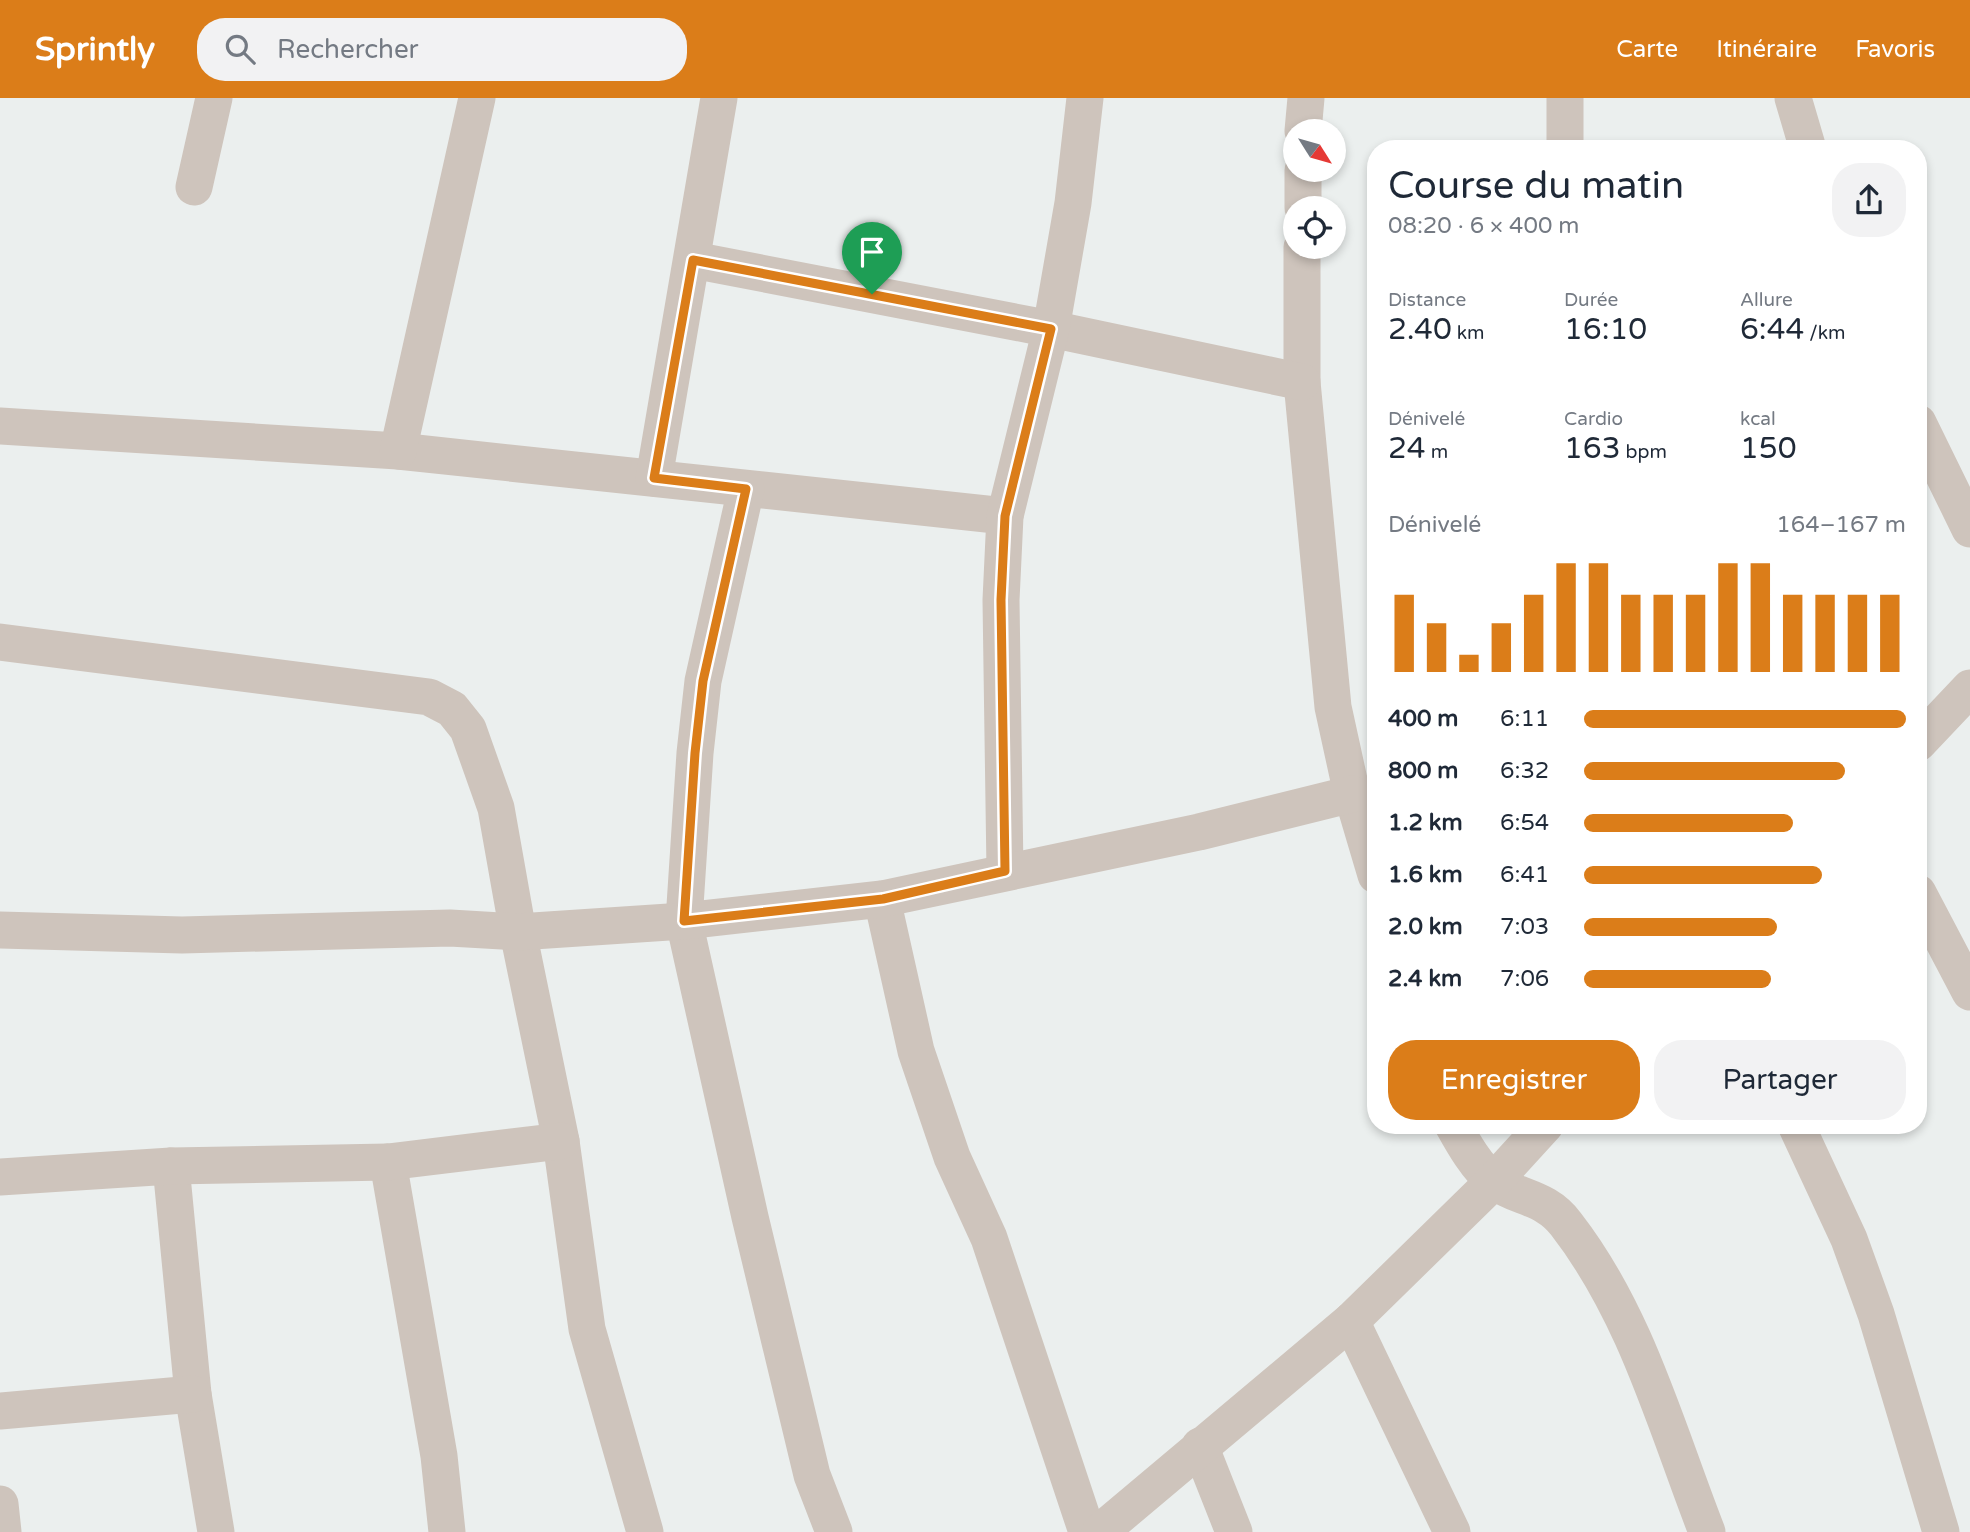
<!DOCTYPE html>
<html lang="fr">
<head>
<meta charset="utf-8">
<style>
	:root { --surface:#fff; --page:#f2f2f3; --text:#1f2937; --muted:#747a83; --accent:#db7d19 }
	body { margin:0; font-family:"Varela Round",sans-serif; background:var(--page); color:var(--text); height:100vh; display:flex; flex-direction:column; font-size:26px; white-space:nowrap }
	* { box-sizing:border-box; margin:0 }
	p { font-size:23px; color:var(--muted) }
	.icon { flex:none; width:38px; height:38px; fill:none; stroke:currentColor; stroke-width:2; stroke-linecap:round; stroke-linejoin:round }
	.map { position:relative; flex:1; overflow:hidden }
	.panel { position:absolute; left:1367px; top:42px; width:560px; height:994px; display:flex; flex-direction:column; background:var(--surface); border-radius:28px; box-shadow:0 4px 10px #0003 }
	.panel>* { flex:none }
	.needle { width:46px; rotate:127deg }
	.controls { position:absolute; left:1283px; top:21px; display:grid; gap:14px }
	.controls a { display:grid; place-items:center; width:63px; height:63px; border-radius:50%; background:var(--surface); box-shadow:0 4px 10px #0003; font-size:35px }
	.pin { position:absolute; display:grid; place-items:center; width:60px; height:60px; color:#fff; margin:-72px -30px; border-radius:50% 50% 50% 0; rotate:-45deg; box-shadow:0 0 7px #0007 }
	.pin .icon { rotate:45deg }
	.round { display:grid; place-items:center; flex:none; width:74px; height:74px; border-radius:28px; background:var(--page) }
	.head { display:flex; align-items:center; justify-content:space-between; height:119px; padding:0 21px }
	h1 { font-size:38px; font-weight:600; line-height:52px }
	.metrics { display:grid; grid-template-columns:repeat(3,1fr); gap:10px; height:119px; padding:7px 21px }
	.metrics div { display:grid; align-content:center }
	.metrics b { font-size:30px; font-weight:600 }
	.metrics small { font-size:19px; font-weight:400 }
	.metrics p { font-size:19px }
	.chart { height:196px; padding:14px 21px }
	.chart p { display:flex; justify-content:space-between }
	.chart svg { width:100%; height:126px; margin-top:7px; stroke:var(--accent); stroke-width:6 }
	.primary-button { display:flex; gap:14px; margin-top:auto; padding:14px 21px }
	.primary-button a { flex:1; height:80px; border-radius:28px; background:var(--accent); color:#fff; font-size:28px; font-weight:600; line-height:80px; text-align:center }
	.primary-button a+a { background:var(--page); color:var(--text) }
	ul { padding:0 21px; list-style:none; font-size:23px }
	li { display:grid; grid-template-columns:112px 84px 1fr; align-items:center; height:52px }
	li i { height:18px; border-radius:9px; background:var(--accent) }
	header { display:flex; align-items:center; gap:42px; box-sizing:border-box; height:98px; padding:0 35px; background:var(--accent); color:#fff }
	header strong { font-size:33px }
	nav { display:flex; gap:38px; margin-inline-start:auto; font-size:24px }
	.search { width:490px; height:63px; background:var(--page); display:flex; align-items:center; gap:18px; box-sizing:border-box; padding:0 24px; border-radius:28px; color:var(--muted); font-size:26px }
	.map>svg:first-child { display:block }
</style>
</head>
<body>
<header>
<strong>Sprintly</strong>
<div class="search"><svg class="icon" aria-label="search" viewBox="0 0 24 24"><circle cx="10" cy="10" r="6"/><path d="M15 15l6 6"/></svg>Rechercher</div>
<nav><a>Carte</a><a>Itinéraire</a><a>Favoris</a></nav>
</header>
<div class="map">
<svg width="1970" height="1434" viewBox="0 0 1970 1434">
	<rect width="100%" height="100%" fill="#ebefee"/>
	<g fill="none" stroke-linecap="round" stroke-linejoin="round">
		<g stroke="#cec4bc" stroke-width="37">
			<path d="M1565 0V51"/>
			<path d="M1793 0 1808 51"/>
			<path d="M1303 33 1306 0"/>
			<path d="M194 89 214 0"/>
			<path d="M1303 110V72"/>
			<path d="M1302 149V284L1333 609 1352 696 1376 777"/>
			<path d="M693 162 1051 231 1302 284"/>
			<path d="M1918 325 1970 431"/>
			<path d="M0 328 398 353 1005 418"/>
			<path d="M398 353 477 0"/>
			<path d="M654 380 719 0"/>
			<path d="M746 391 703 583 695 655 684 823 750 1119 812 1377 834 1434"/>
			<path d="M0 544 429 599 452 611 468 631 496 710 518 834 561 1043 587 1231 645 1434"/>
			<path d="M1918 645 1970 590"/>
			<path d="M1005 773 1001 502 1005 418 1051 231 1073 105 1085 0"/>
			<path d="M1918 795 1970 894"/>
			<path d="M882 801 916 953 952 1059 989 1140 1087 1434"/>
			<path d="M0 832 182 837 450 830 518 834 684 823 882 801 1199 734 1352 696"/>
			<path d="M1453 1027C1463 1045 1477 1070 1494 1083 1518 1101 1545 1098 1566 1126 1636 1216 1666 1329 1707 1434"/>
			<path d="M1796 1027 1849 1141 1876 1216 1941 1434"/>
			<path d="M388 1064 439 1358 447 1434"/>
			<path d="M171 1068 193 1296 216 1434"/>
			<path d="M0 1079 171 1068 388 1064 561 1043"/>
			<path d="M1351 1223 1452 1434"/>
			<path d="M0 1313 193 1296"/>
			<path d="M1200 1348 1234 1434"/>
			<path d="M0 1406 3 1434"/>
			<path d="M1100 1434 1351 1223 1494 1083 1545 1027"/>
		</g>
	</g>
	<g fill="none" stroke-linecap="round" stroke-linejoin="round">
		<g stroke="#fff" stroke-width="14">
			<path id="route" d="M693 162 1051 231 1005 418 1001 502 1005 773 883 801 684 823 695 655 703 583 746 391 654 380Z"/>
		</g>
		<use href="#route" stroke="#db7d19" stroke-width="9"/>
	</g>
</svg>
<div class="controls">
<a><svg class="needle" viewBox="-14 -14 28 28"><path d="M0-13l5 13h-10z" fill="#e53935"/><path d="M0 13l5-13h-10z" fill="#747a83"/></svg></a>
<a><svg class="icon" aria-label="locate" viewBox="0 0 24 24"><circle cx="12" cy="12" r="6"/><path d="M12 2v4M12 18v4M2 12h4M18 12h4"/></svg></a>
</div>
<div class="pin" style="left:872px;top:196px;background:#1e9e55"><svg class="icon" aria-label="arrive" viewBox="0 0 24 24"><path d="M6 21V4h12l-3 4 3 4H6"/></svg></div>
<section class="panel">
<div class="head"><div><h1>Course du matin</h1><p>08:20 · 6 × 400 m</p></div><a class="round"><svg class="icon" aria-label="share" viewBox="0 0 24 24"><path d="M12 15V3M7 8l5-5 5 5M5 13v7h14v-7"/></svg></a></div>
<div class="metrics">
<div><p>Distance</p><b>2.40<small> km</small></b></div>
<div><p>Durée</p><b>16:10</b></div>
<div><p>Allure</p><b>6:44<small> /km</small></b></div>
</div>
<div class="metrics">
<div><p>Dénivelé</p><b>24<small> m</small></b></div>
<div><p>Cardio</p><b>163<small> bpm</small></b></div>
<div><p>kcal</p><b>150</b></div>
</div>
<div class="chart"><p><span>Dénivelé</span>164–167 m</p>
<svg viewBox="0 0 160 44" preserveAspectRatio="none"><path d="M5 44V17M15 44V27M25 44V38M35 44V27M45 44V17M55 44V6M65 44V6M75 44V17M85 44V17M95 44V17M105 44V6M115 44V6M125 44V17M135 44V17M145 44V17M155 44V17"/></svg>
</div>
<ul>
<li><b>400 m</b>6:11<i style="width:100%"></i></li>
<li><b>800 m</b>6:32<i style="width:81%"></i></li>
<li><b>1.2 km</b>6:54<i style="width:65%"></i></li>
<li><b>1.6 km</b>6:41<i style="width:74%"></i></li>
<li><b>2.0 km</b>7:03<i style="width:60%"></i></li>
<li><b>2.4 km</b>7:06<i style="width:58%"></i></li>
</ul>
<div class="primary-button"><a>Enregistrer</a><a>Partager</a></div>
</section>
</div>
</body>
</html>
